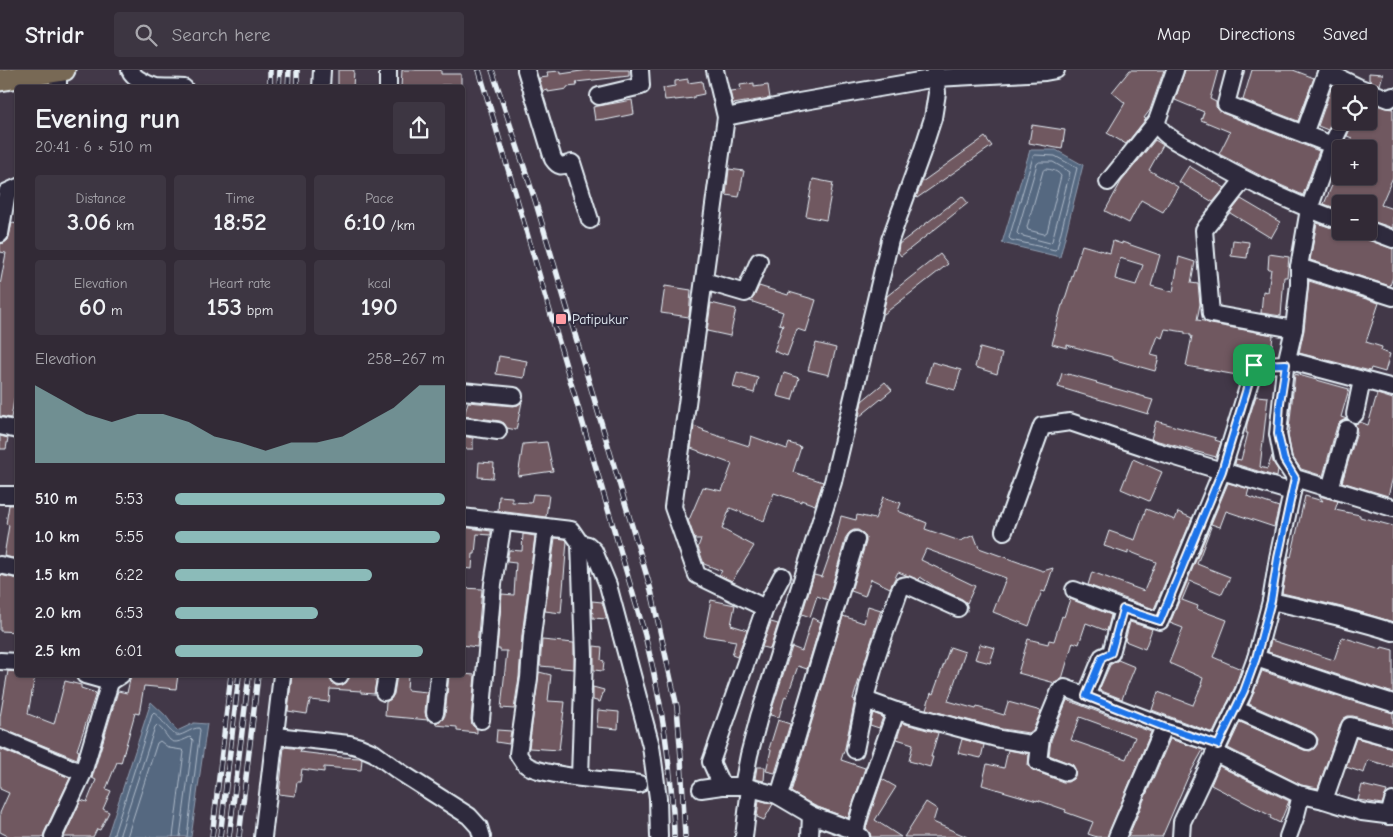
<!DOCTYPE html>
<html lang="en">
<head>
<meta charset="utf-8">
<style>
	:root { --surface:#322a36; --page:#3d3642; --text:#f1f3f6; --muted:#a8a7ad; --line:#4d4651; --accent:#8bbbb9 }
	body { margin:0; font-family:"Comic Neue",sans-serif; background:var(--page); color:var(--text); height:100vh; display:flex; flex-direction:column; font-size:19px; white-space:nowrap }
	* { box-sizing:border-box; margin:0 }
	p { font-size:16px; color:var(--muted) }
	.icon { flex:none; width:28px; height:28px; fill:none; stroke:currentColor; stroke-width:2; stroke-linecap:round; stroke-linejoin:round }
	.map { position:relative; flex:1; overflow:hidden }
	.side { position:absolute; left:15px; top:15px; width:450px; height:592px; display:flex; flex-direction:column; background:var(--surface); border-radius:5px; box-shadow:0 1px 4px #0004,0 0 0 1px var(--line) }
	.side>* { flex:none }
	.controls { position:absolute; left:1332px; top:15px; display:grid; gap:10px }
	.controls a { display:grid; place-items:center; width:45px; height:45px; border-radius:5px; background:var(--surface); box-shadow:0 1px 4px #0004,0 0 0 1px var(--line); font-size:25px }
	.pin { position:absolute; display:grid; place-items:center; width:42px; height:42px; color:#fff; margin:-21px; border-radius:10px; box-shadow:0 2px 8px #0006 }
	.round { display:grid; place-items:center; flex:none; width:52px; height:52px; border-radius:5px; background:var(--page) }
	.head { display:flex; align-items:center; justify-content:space-between; height:85px; padding:0 20px }
	h1 { font-size:28px; font-weight:600; line-height:38px }
	.stats { display:grid; grid-template-columns:repeat(3,1fr); gap:8px; height:85px; padding:5px 20px }
	.stats div { display:grid; align-content:center; border-radius:5px; background:var(--page); text-align:center }
	.stats b { font-size:25px; font-weight:600 }
	.stats small { font-size:14px; font-weight:400 }
	.stats p { font-size:14px }
	.chart { height:140px; padding:10px 20px }
	.chart p { display:flex; justify-content:space-between }
	.chart svg { width:100%; height:90px; margin-top:5px; fill:var(--accent); opacity:.7 }
	ul { padding:0 20px; list-style:none; font-size:16px }
	li { display:grid; grid-template-columns:80px 60px 1fr; align-items:center; height:38px }
	li i { height:12px; border-radius:6px; background:var(--accent) }
	header { display:flex; align-items:center; gap:30px; box-sizing:border-box; height:70px; padding:0 25px; background:var(--surface); border-bottom:1px solid var(--line) }
	header strong { font-size:24px }
	nav { display:flex; gap:28px; margin-inline-start:auto; font-size:18px }
	.search { width:350px; height:45px; background:var(--page); display:flex; align-items:center; gap:12px; box-sizing:border-box; padding:0 18px; border-radius:5px; color:var(--muted); font-size:19px }
	.map>svg:first-child { display:block }
</style>
</head>
<body>
<header>
<strong>Stridr</strong>
<div class="search"><svg class="icon" aria-label="search" viewBox="0 0 24 24"><circle cx="10" cy="10" r="6"/><path d="M15 15l6 6"/></svg>Search here</div>
<nav><a>Map</a><a>Directions</a><a>Saved</a></nav>
</header>
<div class="map">
<svg width="1393" height="767" viewBox="0 0 1393 767">
	<rect width="100%" height="100%" fill="#423848"/>
	<filter id="ink" filterUnits="userSpaceOnUse"><feTurbulence type="fractalNoise" baseFrequency=".02" numOctaves="2"/><feDisplacementMap in="SourceGraphic" scale="10" xChannelSelector="R" yChannelSelector="G"/><feConvolveMatrix kernelMatrix="1 2 1 2 8 2 1 2 1" color-interpolation-filters="sRGB"/></filter>
	<g filter="url(#ink)">
		<g fill="#556780" stroke="#909eb0">
			<path d="M1030 80H1056L1083 95 1060 187 1002 173Z"/>
			<path d="M151 632 166 646 177 661 194 653 207 654 191 767H107Z"/>
		</g>
		<g fill="none" stroke-linecap="round" stroke-linejoin="round">
			<g stroke="#adbac8" stroke-width="1">
				<path d="M1035 85 1055 86 1077 98 1057 178 1055 180 1011 170 1009 168 1033 87Z"/>
				<path d="M1040 92H1053L1070 102 1052 171 1050 173 1019 165 1017 163 1037 94Z"/>
				<path d="M1045 99C1051 99 1058 101 1061 106L1047 162 1044 164 1028 160 1027 157 1043 101Z"/>
				<path d="M113 767 152 645 154 643C163 649 172 668 180 665 187 663 192 658 199 658L200 660 187 767"/>
				<path d="M119 767 155 657 157 655C172 667 166 679 190 667L193 670 180 767"/>
				<path d="M127 767 157 673 160 671 169 678 182 680 184 682 173 767"/>
			</g>
		</g>
		<g fill="#705961" stroke="#e8f1f8" fill-rule="evenodd">
			<path d="M338 0H354L353 18H338Z"/>
			<path d="M402 0H441V4H461V15H441V18H401Z"/>
			<path d="M588 0H629V6L576 12 577 16 567 17V19L548 22V20L543 21 539 8 548 7 547 2 561 1V4Z"/>
			<path d="M1130 0H1164L1150 40 1144 48 1146 49 1126 74 1107 63 1125 33 1112 22Z"/>
			<path d="M1185 0H1218L1210 29 1216 32V37L1222 43 1319 81 1303 125 1267 109 1219 84 1230 62 1201 50 1204 42 1175 30Z"/>
			<path d="M1252 0H1293L1314 8 1298 51 1243 30Z"/>
			<path d="M1369 3 1383 4 1380 15 1369 10Z"/>
			<path d="M688 9V13L702 11 704 24 694 26V28L675 30V29L665 30 663 18 675 16V11Z"/>
			<path d="M754 13V17L768 15 770 28 733 34 730 21 741 20 740 15Z"/>
			<path d="M1332 16 1341 20V41L1337 43 1334 46 1328 60 1318 56Z"/>
			<path d="M632 30 634 44 605 50V49L595 50 593 37Z"/>
			<path d="M1369 32 1385 38 1393 39V107L1381 135 1393 139V158L1369 150V134H1341L1338 139 1324 134 1336 106H1369V79H1347L1352 68 1347 66 1353 51H1369Z"/>
			<path d="M1032 55 1065 60 1062 79 1029 73Z"/>
			<path d="M985 67 992 76 917 128 916 127 922 112Z"/>
			<path d="M1155 70 1163 75 1149 100 1178 117 1163 142 1141 130 1129 153 1105 141 1121 112Z"/>
			<path d="M1189 96 1225 118 1213 132 1179 112Z"/>
			<path d="M729 99 744 101 739 127 726 125Z"/>
			<path d="M813 109 833 113 826 150 806 146Z"/>
			<path d="M962 126 968 133 901 186 898 182 899 174Z"/>
			<path d="M1241 129 1280 152 1271 168 1230 143Z"/>
			<path d="M12 153 18 154V306L11 348 0 346V215L6 183 0 182V174L4 173 8 170Z"/>
			<path d="M1317 153 1341 161H1359L1361 166 1365 169 1393 179V207L1390 216 1310 190Z"/>
			<path d="M1233 170 1249 172 1247 188 1231 186Z"/>
			<path d="M1113 171 1122 174V172L1160 185 1151 216 1173 222 1179 187 1195 192 1191 213 1198 214 1200 234 1197 250 1204 251 1211 254 1273 265 1271 284 1251 286 1241 285 1237 305 1186 296 1192 266H1190V264H1185V262L1165 259 1162 268 1158 266 1151 285 1159 287 1155 301 1112 289V287L1067 275V278L1052 274 1055 264H1054L1062 235H1063L1082 175 1110 183ZM1120 188 1143 195 1136 215 1115 209Z"/>
			<path d="M940 184 948 194 884 244 883 242 887 226Z"/>
			<path d="M1269 184 1289 187 1287 207H1284L1281 246 1261 243 1263 221 1268 222 1271 199H1268Z"/>
			<path d="M1309 211 1379 233 1366 272 1382 277 1381 281 1390 284 1385 302 1371 298 1370 301 1299 283 1304 260Z"/>
			<path d="M665 216 691 220 689 247 661 243Z"/>
			<path d="M759 216 788 225 789 222 816 230 806 262 797 259 787 286 774 281 783 255 779 254 783 242 750 231 754 227Z"/>
			<path d="M711 233 736 239 730 266 707 261Z"/>
			<path d="M816 273 836 278 829 305 808 300Z"/>
			<path d="M980 278 1002 284 997 304 975 297Z"/>
			<path d="M499 286 527 291 524 308 496 304Z"/>
			<path d="M932 292 961 300 955 320 926 312Z"/>
			<path d="M737 302 758 308 754 323 733 317Z"/>
			<path d="M784 303 799 308 792 330 777 326Z"/>
			<path d="M1062 303 1068 305V304L1097 312 1096 313 1145 327V328L1153 330 1148 344 1058 317Z"/>
			<path d="M1295 304 1349 319 1341 347 1347 349 1340 352 1337 356 1323 406 1301 399 1292 386 1288 365 1290 358H1289Z"/>
			<path d="M885 312 892 320 859 347 862 331Z"/>
			<path d="M1377 324 1393 329V407L1388 426 1342 412 1357 362 1355 354 1360 352 1368 355Z"/>
			<path d="M1256 326 1268 327 1260 397 1267 399 1272 386 1273 392 1278 400 1277 407 1235 394 1236 389 1241 390 1248 363H1246L1247 354Z"/>
			<path d="M468 332 513 336 518 335 522 332 516 360 507 358 504 353 500 351 464 346Z"/>
			<path d="M1156 351 1216 368 1215 370 1221 372 1216 387 1151 369Z"/>
			<path d="M694 356 704 360 703 361 749 376 751 366 787 379 789 373 801 377 793 402 823 412 815 435 801 430V432L774 423 764 451 730 438 722 459 754 476 732 511 719 505 722 501 704 494 698 477 701 469H695L688 450H689L703 417 722 421 732 394 699 382V381L691 378Z"/>
			<path d="M0 366 8 368 6 379H0Z"/>
			<path d="M462 366 473 368V379H462Z"/>
			<path d="M547 372 553 401 518 406 523 374Z"/>
			<path d="M1133 389 1162 402 1149 431 1121 419Z"/>
			<path d="M479 392 494 393 493 408 478 407Z"/>
			<path d="M1228 413 1249 419 1247 426 1279 437 1274 457 1226 441 1220 457 1211 454Z"/>
			<path d="M533 424 549 425 546 447 498 441 499 426 512 427V432L531 433Z"/>
			<path d="M1305 426 1323 431 1319 426 1338 431 1335 440 1360 445V447L1393 456V552L1350 539 1282 523 1289 486 1291 487Z"/>
			<path d="M883 427 901 433 898 441 927 453 925 459 960 471 974 465 979 478 1043 501 1053 498 1045 522 1042 521 1029 556 993 542 1006 508 926 479 921 490 975 516 967 533 962 529 934 516 920 507 919 510 898 502 890 518 871 509 865 526 851 521 866 472V468L864 464 858 460H854L850 462 846 467 828 530 817 526 810 547 802 544 814 505 822 507 836 467 841 446 856 450 857 445 875 449Z"/>
			<path d="M9 435H18V489L4 486 9 455 6 454Z"/>
			<path d="M1146 439 1175 450 1178 442 1192 448 1154 539 1088 515 1092 502 1144 521 1156 492 1128 481V484L1104 476 1109 461 1135 470Z"/>
			<path d="M1210 456 1211 457 1197 494 1230 507 1222 524 1190 511 1182 530 1198 536 1197 539 1227 550 1213 587 1241 599 1235 617 1213 663 1152 640 1158 622 1193 635 1202 614H1201L1203 608 1169 593 1183 558 1170 553Z"/>
			<path d="M462 457 491 461V465L477 464 475 484H473L472 499 462 498Z"/>
			<path d="M523 464 535 466 522 565 519 607 514 639 501 638 507 581H500V579H497L502 524 514 525 516 493 507 492 509 480 522 481Z"/>
			<path d="M555 468 565 469 567 471 561 543 545 541Z"/>
			<path d="M0 505 18 509V562L0 561Z"/>
			<path d="M462 518 482 519 477 577 462 575Z"/>
			<path d="M1070 529 1111 545 1107 561 1086 553 1079 574 1073 572 1062 609 1055 613 1018 603 1028 569 1048 574 1049 570 1054 571 1062 546 1064 547Z"/>
			<path d="M711 530 735 535 731 555 747 560 737 587 732 585 736 571 704 566Z"/>
			<path d="M592 531 602 532 607 549 593 548Z"/>
			<path d="M868 536 881 540 853 629 855 630 845 678 841 690 865 698 848 748 815 736 791 722 843 546 864 553Z"/>
			<path d="M812 548 821 552 807 599 798 596 787 627 785 626 779 647 770 645 792 577 802 581Z"/>
			<path d="M771 552 778 554 770 579 762 577Z"/>
			<path d="M1130 552 1152 559 1145 579 1125 571Z"/>
			<path d="M1342 567 1381 579 1382 577 1393 580V623L1268 582 1271 570 1334 590Z"/>
			<path d="M542 570 574 573V599L540 596Z"/>
			<path d="M980 574 995 578 990 593 975 589Z"/>
			<path d="M594 576 602 577 601 590 604 591 603 601 594 600Z"/>
			<path d="M950 577 965 582 948 631 976 639 977 637 1004 645 1008 632 1041 641 1033 660 1029 663 1002 659 926 639 931 623 933 624Z"/>
			<path d="M1118 590 1135 597 1122 629 1099 620 1110 595Z"/>
			<path d="M8 601 18 602V605H35L28 644 54 654 65 611 81 615V618L96 623 77 680 79 681 77 689 0 658V647Z"/>
			<path d="M1262 601 1342 628 1393 643V658L1353 646H1348L1344 648 1341 653 1318 718 1301 715 1228 678 1240 652 1304 680 1310 681 1314 679 1317 675 1318 669 1316 666 1312 662 1249 634Z"/>
			<path d="M539 602 551 605 548 631 565 632 559 680 529 678Z"/>
			<path d="M462 604 475 605 471 649 472 655 477 659V663L457 661V657L436 655V653L443 649 445 645 449 605 460 606Z"/>
			<path d="M131 605H178L176 619 144 616 139 644 135 643 121 693 117 692 106 719 111 721 103 739 109 742 100 760 97 759 93 767H64L81 730 87 732 96 710 92 708 118 621 127 623Z"/>
			<path d="M292 605H329L332 613 337 616 342 615 346 613 349 608 350 605H377L374 624 361 623V621L330 619 329 632 310 630 307 644 288 641Z"/>
			<path d="M397 605H408L407 620 427 622 425 642 426 647 428 650 385 646 386 632 391 629 394 624Z"/>
			<path d="M593 617 604 620 600 632 593 630Z"/>
			<path d="M1067 630 1151 662 1107 767H1097L1088 764 1093 752 1065 742 1066 740 1037 730V731L982 715 987 694 1004 698 1008 680 1029 684 1028 695 1031 699 1035 701 1063 712H1068L1073 709 1075 706 1076 701 1073 695 1049 685 1051 670ZM1080 647 1135 667 1126 689 1071 670Z"/>
			<path d="M598 640 619 642 618 659 597 657Z"/>
			<path d="M873 643 883 647 879 658 870 655Z"/>
			<path d="M778 650 790 654 775 703 766 701 771 680 769 679Z"/>
			<path d="M902 653 938 663 931 687H933L930 697 909 691 913 674 897 669Z"/>
			<path d="M497 660 511 661 509 674 496 672Z"/>
			<path d="M1356 668 1393 678V697L1368 690 1364 703 1346 697Z"/>
			<path d="M962 669 984 675 981 688 958 683Z"/>
			<path d="M1170 669 1203 680 1188 707 1162 767H1128Z"/>
			<path d="M284 677 301 679 300 682 342 687 360 688 362 689 361 700 324 697V702L302 699 300 712H297L295 726 279 724Z"/>
			<path d="M0 679 70 708 44 763 43 767H10L0 762V743L9 723 0 719Z"/>
			<path d="M1219 696 1289 731 1280 753 1270 748 1271 746 1211 715Z"/>
			<path d="M757 697H765L764 711 755 709Z"/>
			<path d="M882 709 896 717 875 750 901 767H871L870 763 866 758 871 742Z"/>
			<path d="M1362 715 1387 721 1382 734 1358 730Z"/>
			<path d="M759 730 773 734 764 750 757 747Z"/>
			<path d="M926 732 937 739 933 752 967 767H904Z"/>
		</g>
		<g fill="none" stroke-linecap="round" stroke-linejoin="round">
			<g stroke="#e8f1f8" stroke-width="20">
				<g id="minor">
					<path d="M130 0C133 8 148 15 156 17 165 18 176 17 184 18"/>
					<path d="M388 0V18"/>
					<path d="M526 0 553 89C559 98 562 96 572 93L590 150"/>
					<path d="M715 0 726 47 673 437 697 505 765 538 711 692 722 716"/>
					<path d="M1175 0 1157 51C1158 54 1158 56 1160 58 1166 67 1179 73 1188 78 1237 107 1288 132 1341 151"/>
					<path d="M1235 0 1226 34 1332 75"/>
					<path d="M58 1V18"/>
					<path d="M1327 2 1358 17 1389 29 1393 26"/>
					<path d="M321 18 322 0"/>
					<path d="M599 26 641 16 640 0"/>
					<path d="M726 47 799 32 936 8 1045 2 1056 0"/>
					<path d="M1343 51 1332 75 1309 139 1299 197V215L1294 259 1285 298 1278 364 1283 390 1295 408 1393 438"/>
					<path d="M1304 64 1327 0"/>
					<path d="M1244 109 1204 160 1211 244 1294 259"/>
					<path d="M1108 112 1157 51"/>
					<path d="M1369 160 1393 169"/>
					<path d="M0 164 7 122 18 117"/>
					<path d="M1299 197 1393 227"/>
					<path d="M704 211 745 223 759 191"/>
					<path d="M1287 290 1393 318"/>
					<path d="M462 321 514 326"/>
					<path d="M1355 344 1362 310"/>
					<path d="M0 356 18 360"/>
					<path d="M462 356 498 361"/>
					<path d="M1330 419 1347 359"/>
					<path d="M0 425H18"/>
					<path d="M462 447 571 460 580 473 584 586 580 707"/>
					<path d="M546 457 532 566 529 608 518 684C520 687 522 691 525 694 540 707 617 711 639 714"/>
					<path d="M1004 461 1042 356 1070 352 1156 381 1222 401 1255 295 1286 294"/>
					<path d="M580 473 588 475 594 481 608 515 651 676 658 728 659 767"/>
					<path d="M0 495 18 499"/>
					<path d="M1074 520 1123 539"/>
					<path d="M1271 531C1312 540 1353 549 1393 562"/>
					<path d="M765 538 782 506"/>
					<path d="M1256 588 1345 618 1393 633"/>
					<path d="M0 591 18 592"/>
					<path d="M85 605 110 612 121 605"/>
					<path d="M339 606 340 605"/>
					<path d="M384 622 387 605"/>
					<path d="M1086 626 1102 587 1111 583 1123 539 1160 551 1222 401 1292 422"/>
					<path d="M865 630 896 641 1000 669 1031 674 1041 667 1060 621 1065 618C1116 637 1167 658 1218 675"/>
					<path d="M1235 639 1308 671"/>
					<path d="M435 643 439 605"/>
					<path d="M481 650 493 514 503 452"/>
					<path d="M276 666 349 674 360 677 374 683 400 702 469 746 479 757 482 767"/>
					<path d="M1041 667 1038 692 1066 702"/>
					<path d="M0 668 83 703"/>
					<path d="M855 680 868 617 878 582 899 522 902 516 907 515 958 538"/>
					<path d="M1215 683 1298 724 1324 730 1362 742 1393 746"/>
					<path d="M743 716 749 685 759 647 833 412 890 170 922 82 933 48 937 23 935 0"/>
					<path d="M701 719 722 716H743L777 725 811 745 850 759 861 767"/>
					<path d="M779 726 856 470"/>
					<path d="M1324 730 1350 656 1393 668"/>
					<path d="M1389 746 1393 731"/>
					<path d="M855 762 861 739 896 641"/>
					<path d="M53 767 83 703 110 612"/>
					<path d="M263 767 282 605"/>
					<path d="M744 767 750 718"/>
					<path d="M810 767 811 745"/>
					<path d="M1117 767 1164 657"/>
					<path d="M1181 767 1182 752 1244 621 1256 588 1271 531 1278 488 1295 408"/>
					<path d="M1288 767 1296 745 1301 725"/>
				</g>
			</g>
			<g stroke="#e8f1f8" stroke-width="25">
				<path id="major" d="M0 10 64 0"/>
			</g>
			<use href="#minor" stroke="#2f2a3d" stroke-width="16"/>
			<use href="#major" stroke="#786954" stroke-width="21"/>
			<g stroke="#e8f1f8" stroke-width="5.5">
				<g id="rail">
					<path d="M479 0 645 565C659 621 668 672 672 729 673 741 674 754 674 767"/>
					<path d="M492 0 535 130 651 520 677 637 681 688 685 767"/>
					<path d="M270 18V0"/>
					<path d="M279 18 280 0"/>
					<path d="M288 18 289 0"/>
					<path d="M297 18V0"/>
					<path d="M212 767 231 605"/>
					<path d="M220 767 239 605"/>
					<path d="M229 767 249 605"/>
					<path d="M239 767 258 605"/>
				</g>
			</g>
			<use href="#rail" stroke="#2f2a3d" stroke-width="4" stroke-dasharray="11" stroke-linecap="butt"/>
		</g>
	</g>
	<g fill="none" stroke-linecap="round" stroke-linejoin="round" filter="url(#ink)">
		<g stroke="#fff" stroke-width="10">
			<path id="route" d="M1286 294 1280 333 1278 364 1284 390 1295 408 1278 488 1271 531 1256 588 1244 621 1218 675 1164 657 1086 626 1102 587 1111 583 1123 539 1160 551 1222 401 1254 295Z"/>
		</g>
		<use href="#route" stroke="#1a73e8" stroke-width="6"/>
	</g>
	<rect fill="#ff9aa2" stroke="#2f2a3d" stroke-width="2" x="555" y="243" width="12" height="12" rx="2.5"/>
	<g text-anchor="middle" stroke-width="4" stroke-linejoin="round" paint-order="stroke">
		<g font-size="14" fill="#e8f1f8" stroke="#2f2a3d" text-anchor="start">
			<text x="572" y="254">Patipukur</text>
		</g>
	</g>
</svg>
<div class="controls">
<a><svg class="icon" aria-label="locate" viewBox="0 0 24 24"><circle cx="12" cy="12" r="6"/><path d="M12 2v4M12 18v4M2 12h4M18 12h4"/></svg></a>
<a>+</a>
<a>−</a>
</div>
<div class="pin" style="left:1254px;top:295px;background:#1e9e55"><svg class="icon" aria-label="arrive" viewBox="0 0 24 24"><path d="M6 21V4h12l-3 4 3 4H6"/></svg></div>
<section class="side">
<div class="head"><div><h1>Evening run</h1><p>20:41 · 6 × 510 m</p></div><a class="round"><svg class="icon" aria-label="share" viewBox="0 0 24 24"><path d="M12 15V3M7 8l5-5 5 5M5 13v7h14v-7"/></svg></a></div>
<div class="stats">
<div><p>Distance</p><b>3.06<small> km</small></b></div>
<div><p>Time</p><b>18:52</b></div>
<div><p>Pace</p><b>6:10<small> /km</small></b></div>
</div>
<div class="stats">
<div><p>Elevation</p><b>60<small> m</small></b></div>
<div><p>Heart rate</p><b>153<small> bpm</small></b></div>
<div><p>kcal</p><b>190</b></div>
</div>
<div class="chart"><p><span>Elevation</span>258–267 m</p>
<svg viewBox="0 0 160 44" preserveAspectRatio="none"><path d="M0 44V6L10 13L20 20L30 24L40 20L50 20L60 24L70 31L80 34L90 38L100 34L110 34L120 31L130 24L140 17L150 6L160 6V44z"/></svg>
</div>
<ul>
<li><b>510 m</b>5:53<i style="width:100%"></i></li>
<li><b>1.0 km</b>5:55<i style="width:98%"></i></li>
<li><b>1.5 km</b>6:22<i style="width:73%"></i></li>
<li><b>2.0 km</b>6:53<i style="width:53%"></i></li>
<li><b>2.5 km</b>6:01<i style="width:92%"></i></li>
</ul>
</section>
</div>
</body>
</html>
